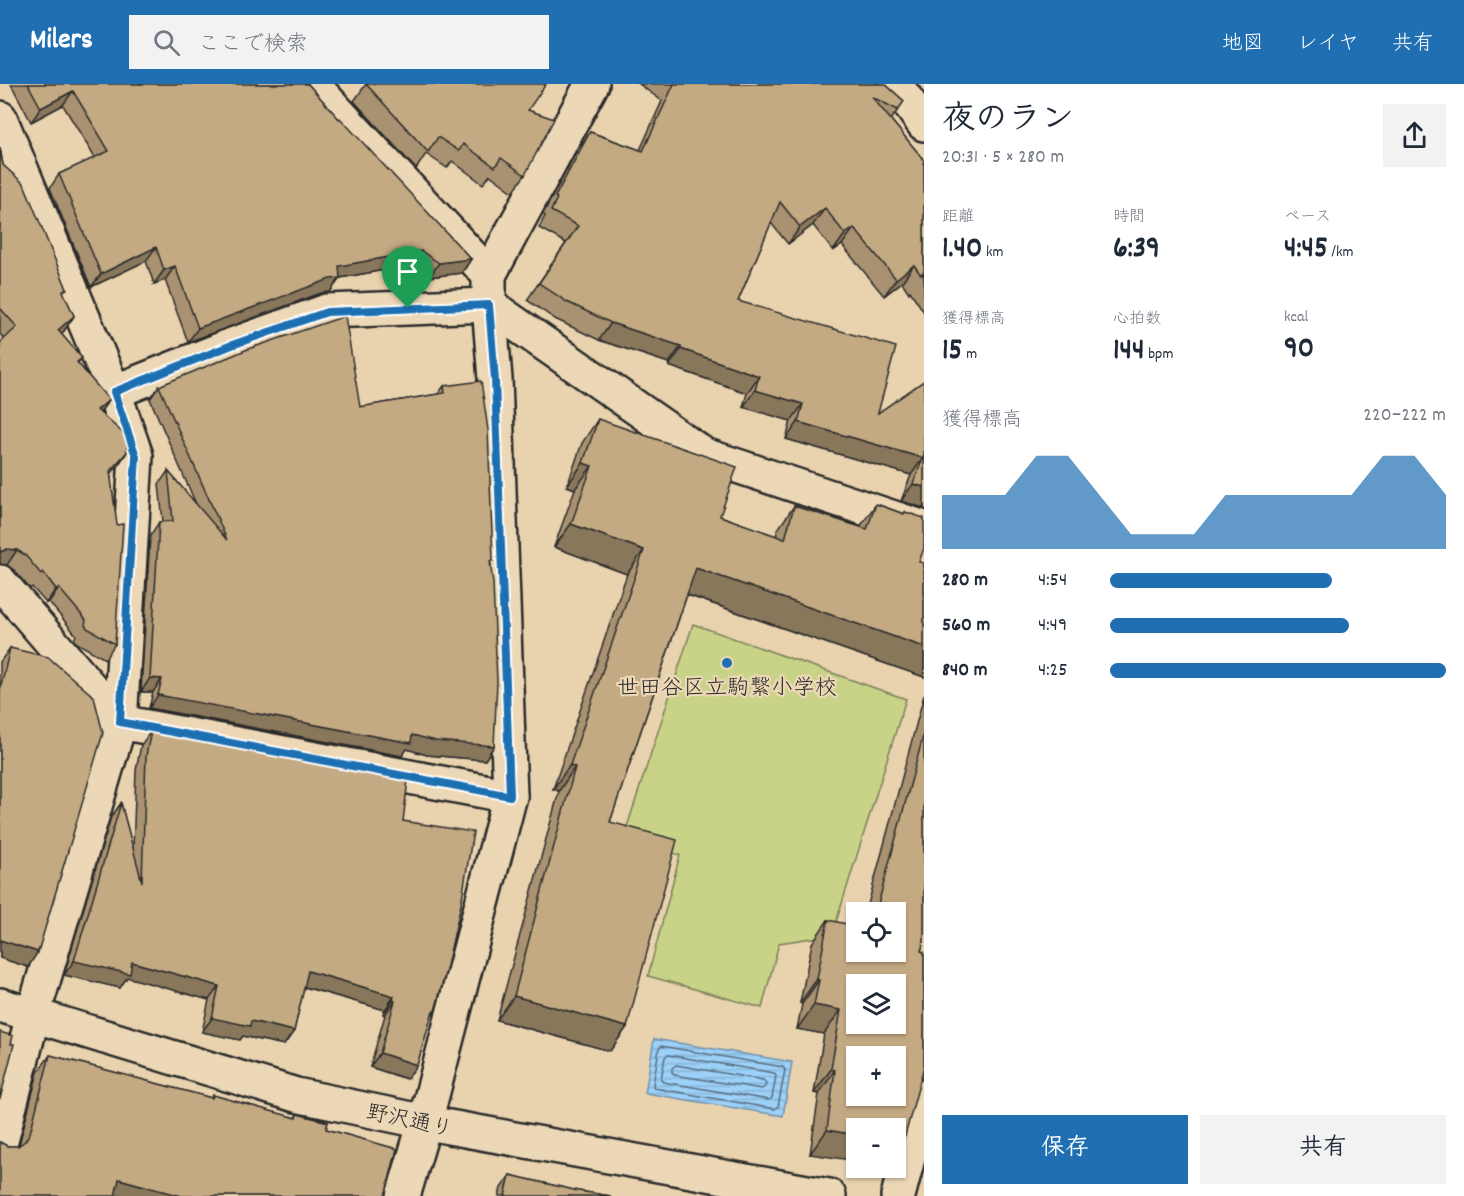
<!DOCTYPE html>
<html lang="ja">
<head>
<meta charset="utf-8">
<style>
	:root { --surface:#fff; --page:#f2f2f3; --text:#1f2937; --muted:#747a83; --accent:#1f6fb2 }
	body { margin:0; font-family:Dekko,"Klee One",sans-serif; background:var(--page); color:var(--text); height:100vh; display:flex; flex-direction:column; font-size:22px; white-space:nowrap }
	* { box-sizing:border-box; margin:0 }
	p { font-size:20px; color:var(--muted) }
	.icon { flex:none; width:33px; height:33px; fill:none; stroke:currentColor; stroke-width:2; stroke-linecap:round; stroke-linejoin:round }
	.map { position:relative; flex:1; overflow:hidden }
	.side { display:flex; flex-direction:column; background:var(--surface); width:540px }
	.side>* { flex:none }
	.tools { position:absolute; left:846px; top:818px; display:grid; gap:12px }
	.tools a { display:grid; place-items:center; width:60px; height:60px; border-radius:0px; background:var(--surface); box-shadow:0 2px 4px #0004; font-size:30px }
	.pin { position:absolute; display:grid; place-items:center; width:51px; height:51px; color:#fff; margin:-62px -26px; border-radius:50% 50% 50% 0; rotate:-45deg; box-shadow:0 0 6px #0007 }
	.pin .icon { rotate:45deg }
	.round { display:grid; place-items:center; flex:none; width:63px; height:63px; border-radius:0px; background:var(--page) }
	.head { display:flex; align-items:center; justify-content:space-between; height:102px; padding:0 18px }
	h1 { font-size:33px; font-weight:700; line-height:45px }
	.stats { display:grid; grid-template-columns:repeat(3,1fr); gap:9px; height:102px; padding:6px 18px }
	.stats div { display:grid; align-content:center }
	.stats b { font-size:30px; font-weight:700 }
	.stats small { font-size:16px; font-weight:400 }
	.stats p { font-size:16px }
	.chart { height:168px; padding:12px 18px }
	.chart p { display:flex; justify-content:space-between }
	.chart svg { width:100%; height:108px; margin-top:6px; fill:var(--accent); opacity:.7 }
	.primary-button { display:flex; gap:12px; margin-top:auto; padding:12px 18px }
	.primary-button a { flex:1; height:69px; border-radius:0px; background:var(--accent); color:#fff; font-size:24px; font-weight:700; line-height:69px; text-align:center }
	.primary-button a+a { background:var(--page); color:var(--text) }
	ul { padding:0 18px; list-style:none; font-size:20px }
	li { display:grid; grid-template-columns:96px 72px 1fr; align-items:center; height:45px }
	li i { height:15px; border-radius:8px; background:var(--accent) }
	header { display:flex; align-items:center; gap:36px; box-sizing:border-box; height:84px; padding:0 30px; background:var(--accent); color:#fff }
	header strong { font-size:28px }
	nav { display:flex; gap:33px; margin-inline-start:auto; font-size:21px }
	.search { width:420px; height:54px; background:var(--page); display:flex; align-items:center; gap:15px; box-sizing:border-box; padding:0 21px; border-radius:0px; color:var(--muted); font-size:22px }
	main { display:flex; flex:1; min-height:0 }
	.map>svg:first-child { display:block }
</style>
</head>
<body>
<header>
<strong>Milers</strong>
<div class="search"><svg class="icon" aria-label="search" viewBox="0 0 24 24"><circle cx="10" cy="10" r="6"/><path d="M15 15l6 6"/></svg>ここで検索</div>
<nav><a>地図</a><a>レイヤ</a><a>共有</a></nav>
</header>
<main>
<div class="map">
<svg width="924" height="1112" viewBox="0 0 924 1112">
	<defs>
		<pattern id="water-rules" width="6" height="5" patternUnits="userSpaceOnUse" patternTransform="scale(1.5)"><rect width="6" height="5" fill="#9cd1fa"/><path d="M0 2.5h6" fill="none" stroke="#87b4d6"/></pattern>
	</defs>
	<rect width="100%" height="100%" fill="#e9d3af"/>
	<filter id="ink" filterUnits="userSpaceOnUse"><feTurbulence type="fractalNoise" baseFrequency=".0167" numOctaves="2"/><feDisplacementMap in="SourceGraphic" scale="12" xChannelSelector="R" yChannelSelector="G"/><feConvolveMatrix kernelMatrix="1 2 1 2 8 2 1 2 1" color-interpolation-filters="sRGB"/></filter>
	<g filter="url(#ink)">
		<path fill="#c8d387" stroke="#7a7f59" stroke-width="1.5" d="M693 540 906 615 832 851 779 859 762 924 648 892 680 771 623 755Z"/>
		<path fill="url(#water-rules)" stroke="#6f8fa7" stroke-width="1.5" d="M654 955 792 978 783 1032 645 1009Z"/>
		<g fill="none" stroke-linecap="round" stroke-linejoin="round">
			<g stroke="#586d7e" stroke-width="1.5">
				<path d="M661 962 783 983 785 986 778 1023 775 1025 654 1004 653 1001 659 965Z"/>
				<path d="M668 971 774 989 776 992 772 1014 769 1016 663 998 661 995 665 973Z"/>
				<path d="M676 981 763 996 766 999 765 1003 762 1005 674 991 672 988V984Z"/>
			</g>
			<g stroke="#2b2b2b" stroke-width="38">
				<g id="street">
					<path d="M312 0 489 191"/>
					<path d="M0 34 114 308 136 372 120 638 33 931 0 1061"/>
					<path d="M114 308 232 261 327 227 489 221 704 371 924 444"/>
					<path d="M0 498 120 638 510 712"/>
					<path d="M403 1112 425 1038 510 712 495 295 489 221V191L592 0"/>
					<path d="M898 1112 924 1013"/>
				</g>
			</g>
			<g stroke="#2b2b2b" stroke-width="38">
				<g id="secondary">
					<path d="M895 0 924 40"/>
					<path d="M0 921 296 1011 449 1043 829 1112"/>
				</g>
			</g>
			<use href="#street" stroke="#ecd8b6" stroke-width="33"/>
			<use href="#secondary" stroke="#ecd8b6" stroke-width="33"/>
		</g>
		<g fill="#a99271" stroke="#2b2b2b" stroke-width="1.5">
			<path d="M11 0H308L339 35 471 175 462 189 429 193 412 181 340 194 330 208 321 209 188 258 165 196 154 200 146 177 91 203 50 104 59 90 95 74 63 21 31 38Z"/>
			<path d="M366 0 528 26 525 91 513 108 490 91 483 100 452 77 447 84 426 70 416 85 354 17Z"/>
			<path d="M639 0H885L904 17 891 36 924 76V228L910 207 909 209 902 198 884 212 842 161 833 167 813 141 788 160 771 139 738 217 878 329 924 297V424L901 417 911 391 786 355 791 337 743 323 747 309 669 282V279L599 256 555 235 527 216 566 159 539 144 545 132 543 130 578 65 590 48 640 66 662 17Z"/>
			<path d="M0 64 3 81 74 232 64 247 61 250 82 274 78 279 100 328 127 368 111 390 115 560 105 575 77 559 74 556 76 551 49 518 46 519 32 503 30 505 14 486 7 481 0 480V259L4 255 0 250Z"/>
			<path d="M159 302 360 323 438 310 444 302 491 480 494 662 485 676 427 671 407 665 402 672 149 624 153 608H141L150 452 159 438H163L159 400 168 387 196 420 150 315Z"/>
			<path d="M598 335 720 432 776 452 778 445 794 422 860 443 876 420 904 430 905 428 919 478 924 479V593L687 511 610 738 627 943 610 967 497 936 559 707 553 705 627 490 554 463 575 405 567 402 582 359Z"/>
			<path d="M10 564 28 883 0 874V578Z"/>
			<path d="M924 611V857L921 867 924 868V995H920L810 1070 819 1010 814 1009 824 950 797 945 802 920 800 919 812 859 828 836 856 867 896 828H866Z"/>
			<path d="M151 647 403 737 435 927 431 932 417 981 407 995 370 983 385 931 383 930 385 926 304 903 294 947 284 961 243 952 240 956 202 948 209 916 127 893 120 904 64 891 111 733 121 719 133 766 136 686 141 661Z"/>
			<path d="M50 971 211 1014 213 1011 295 1034 297 1030 328 1038 326 1045 397 1065 385 1112H0V1058L7 1062H18L19 1061 38 988Z"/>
			<path d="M510 1091 578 1107 611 1112H499L501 1104Z"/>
		</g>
		<g fill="#89775c" stroke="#2b2b2b" stroke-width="1.5">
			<path d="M73 7 63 21 31 38 41 24Z"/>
			<path d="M825 124 813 141 788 160 800 143Z"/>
			<path d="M854 144 842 161 833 167 845 150Z"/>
			<path d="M156 163 146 177 91 203 101 190Z"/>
			<path d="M421 167 412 181 340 194 330 208 321 209 188 258 198 244 339 182Z"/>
			<path d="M471 175 462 189 429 193 439 179Z"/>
			<path d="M914 181 902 198 884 212 896 195Z"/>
			<path d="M175 182 165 196 154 200 164 186Z"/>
			<path d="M74 232 64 247 48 261 58 246Z"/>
			<path d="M611 239 681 262 669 279 599 256Z"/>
			<path d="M681 265 759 292 747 309 669 282Z"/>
			<path d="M755 306 803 320 791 337 743 323Z"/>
			<path d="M109 316 99 330 97 326Z"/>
			<path d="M798 338 923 374 911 391 786 355Z"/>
			<path d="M127 368 117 383 100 402 110 387Z"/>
			<path d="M583 379 592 382 575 405 567 402Z"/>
			<path d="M913 400 924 403V424L901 417Z"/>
			<path d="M571 440 644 466 627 490 554 463Z"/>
			<path d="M7 465 17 466 7 481 0 480V468Z"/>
			<path d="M696 484 924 563V593L679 508Z"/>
			<path d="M59 504 49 518 46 519 56 505Z"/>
			<path d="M150 594 162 595 153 608H141Z"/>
			<path d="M158 611 412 651 494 662 485 676 427 671 407 665 402 672 149 624Z"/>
			<path d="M570 681 575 683 559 707 553 705Z"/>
			<path d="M0 856 38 868 28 883 0 874Z"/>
			<path d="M74 877 132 878 219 902 209 916 127 893 120 904 64 891Z"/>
			<path d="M308 887 394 912 385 926 298 901Z"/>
			<path d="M817 895 819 896 802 920 800 919Z"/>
			<path d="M514 912 627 943 610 967 497 936Z"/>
			<path d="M393 916 395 917 385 931 383 930Z"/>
			<path d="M814 921 841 926 824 950 797 945Z"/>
			<path d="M212 934 251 937 294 947 284 961 243 952 240 956 202 948Z"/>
			<path d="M380 969 417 981 407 995 370 983Z"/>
			<path d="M924 981V995H920Z"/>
			<path d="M831 985 835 986 819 1010 814 1009Z"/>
			<path d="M827 1046 856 1051V1077L810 1070Z"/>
			<path d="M902 1052H905L896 1065V1056Z"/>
			<path d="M119 1095 182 1112H108Z"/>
		</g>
		<g fill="#c4aa83" stroke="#2b2b2b" stroke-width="1.5" fill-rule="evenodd">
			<path d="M28 0H308L339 35 340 34 471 175 439 179 421 167 339 182 340 194 330 195 198 244 175 182 164 186 156 163 101 190 59 90 109 67 73 7 41 24Z"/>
			<path d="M366 0H546L528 26 554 35 525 91 501 74 495 83 463 60 459 67 438 53 428 68Z"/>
			<path d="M674 0H885L904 17 898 26 872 13 924 76V193L922 189 921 191 914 181 896 195 854 144 845 150 825 124 800 143 780 118 738 217 896 263 878 329 924 297V403L913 400 923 374 798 338 803 320 755 306 759 292 681 265V262L611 239 567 218 539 199 578 142 551 127 557 114 555 113 590 48 643 67Z"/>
			<path d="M0 64 3 81 24 100 67 205 63 207 74 232 58 246 82 274 77 278 109 316 97 326 124 350 127 360V368L110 387 117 441 123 440 115 560 87 544 85 541 86 536 59 504 56 505 43 488 41 490 25 471 17 466 7 465 0 468V259L17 243 0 224Z"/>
			<path d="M345 232 360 323 445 309 444 302 481 297 488 346 493 477H490L493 499 497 597 494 662 436 657 412 651 411 659 158 611 162 595 150 594 159 438 173 437 168 387 227 456 159 302 248 265Z"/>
			<path d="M598 335 737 383 720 432 785 455 794 422 867 445 876 420 904 430 905 428 924 434V464L919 478 924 479V563L696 484 610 738 677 756 627 943 514 912 575 683 570 681 644 466 571 440 592 382 583 379Z"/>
			<path d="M10 564 48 573 94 613 103 649 38 868 0 856V606Z"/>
			<path d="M151 647 408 696 403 737 473 748 461 820 447 882 435 927H433L417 981 380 969 395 917 393 916 394 912 308 887 294 947 251 937 250 942 212 934 219 902 132 878 130 890 74 877 121 719 142 798 146 672Z"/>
			<path d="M924 649V857L921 867 924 868V982L905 1052H902L901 1057 896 1056V1044H856V1051L827 1046 835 986 831 985 841 926 814 921 819 896 817 895 828 836 856 842V867H896V828H876ZM856 900H896V939H856ZM856 972H896V1011H856Z"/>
			<path d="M0 948 13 952 11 960H14L0 1015Z"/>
			<path d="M50 971 212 1014 213 1011 296 1034 297 1030 328 1038 326 1045 397 1065 385 1112H182L119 1095 115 1112H0V1058L7 1062H18L25 1057 30 1049Z"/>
			<path d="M510 1091 578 1107 611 1112H505Z"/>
		</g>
	</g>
	<g fill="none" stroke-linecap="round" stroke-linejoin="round" filter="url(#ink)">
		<g stroke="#fff" stroke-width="12">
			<path id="route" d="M489 221 495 296 510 712 120 638 136 372 114 308 232 261 327 228Z"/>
		</g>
		<use href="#route" stroke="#1f6fb2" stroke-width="8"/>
	</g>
	<circle fill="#1f6fb2" stroke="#ecd8b6" stroke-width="2" cx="727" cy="579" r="6"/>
	<g text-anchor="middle" stroke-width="4.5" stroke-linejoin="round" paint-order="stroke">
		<g font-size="22" fill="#2b2b2b" stroke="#ecd8b6">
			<text x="727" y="610">世田谷区立駒繋小学校</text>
		</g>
		<g font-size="22" fill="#2b2b2b" stroke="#ecd8b6">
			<text transform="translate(410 1035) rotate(12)" y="8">野沢通り</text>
		</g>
	</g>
</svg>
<div class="tools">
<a><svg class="icon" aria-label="locate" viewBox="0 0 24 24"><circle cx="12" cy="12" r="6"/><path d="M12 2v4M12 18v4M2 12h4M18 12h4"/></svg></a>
<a><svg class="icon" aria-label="layers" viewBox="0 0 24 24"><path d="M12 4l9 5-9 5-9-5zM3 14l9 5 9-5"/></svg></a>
<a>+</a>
<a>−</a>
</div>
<div class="pin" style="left:408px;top:224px;background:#1e9e55"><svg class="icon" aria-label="arrive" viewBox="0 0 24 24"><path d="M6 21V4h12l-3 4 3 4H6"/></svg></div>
</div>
<section class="side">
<div class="head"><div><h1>夜のラン</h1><p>20:31 · 5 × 280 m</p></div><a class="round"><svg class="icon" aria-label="share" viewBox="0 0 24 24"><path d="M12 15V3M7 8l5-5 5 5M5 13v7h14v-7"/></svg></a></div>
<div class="stats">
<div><p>距離</p><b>1.40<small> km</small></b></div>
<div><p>時間</p><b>6:39</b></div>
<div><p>ペース</p><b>4:45<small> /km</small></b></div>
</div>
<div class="stats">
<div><p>獲得標高</p><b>15<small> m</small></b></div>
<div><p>心拍数</p><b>144<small> bpm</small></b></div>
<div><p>kcal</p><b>90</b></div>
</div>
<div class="chart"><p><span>獲得標高</span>220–222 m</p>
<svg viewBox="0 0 160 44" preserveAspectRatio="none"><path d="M0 44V22L10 22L20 22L30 6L40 6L50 22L60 38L70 38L80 38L90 22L100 22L110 22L120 22L130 22L140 6L150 6L160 22V44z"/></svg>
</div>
<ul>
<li><b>280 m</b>4:54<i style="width:66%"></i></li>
<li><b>560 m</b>4:49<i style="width:71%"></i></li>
<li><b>840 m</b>4:25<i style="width:100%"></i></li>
</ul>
<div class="primary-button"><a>保存</a><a>共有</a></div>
</section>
</main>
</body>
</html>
